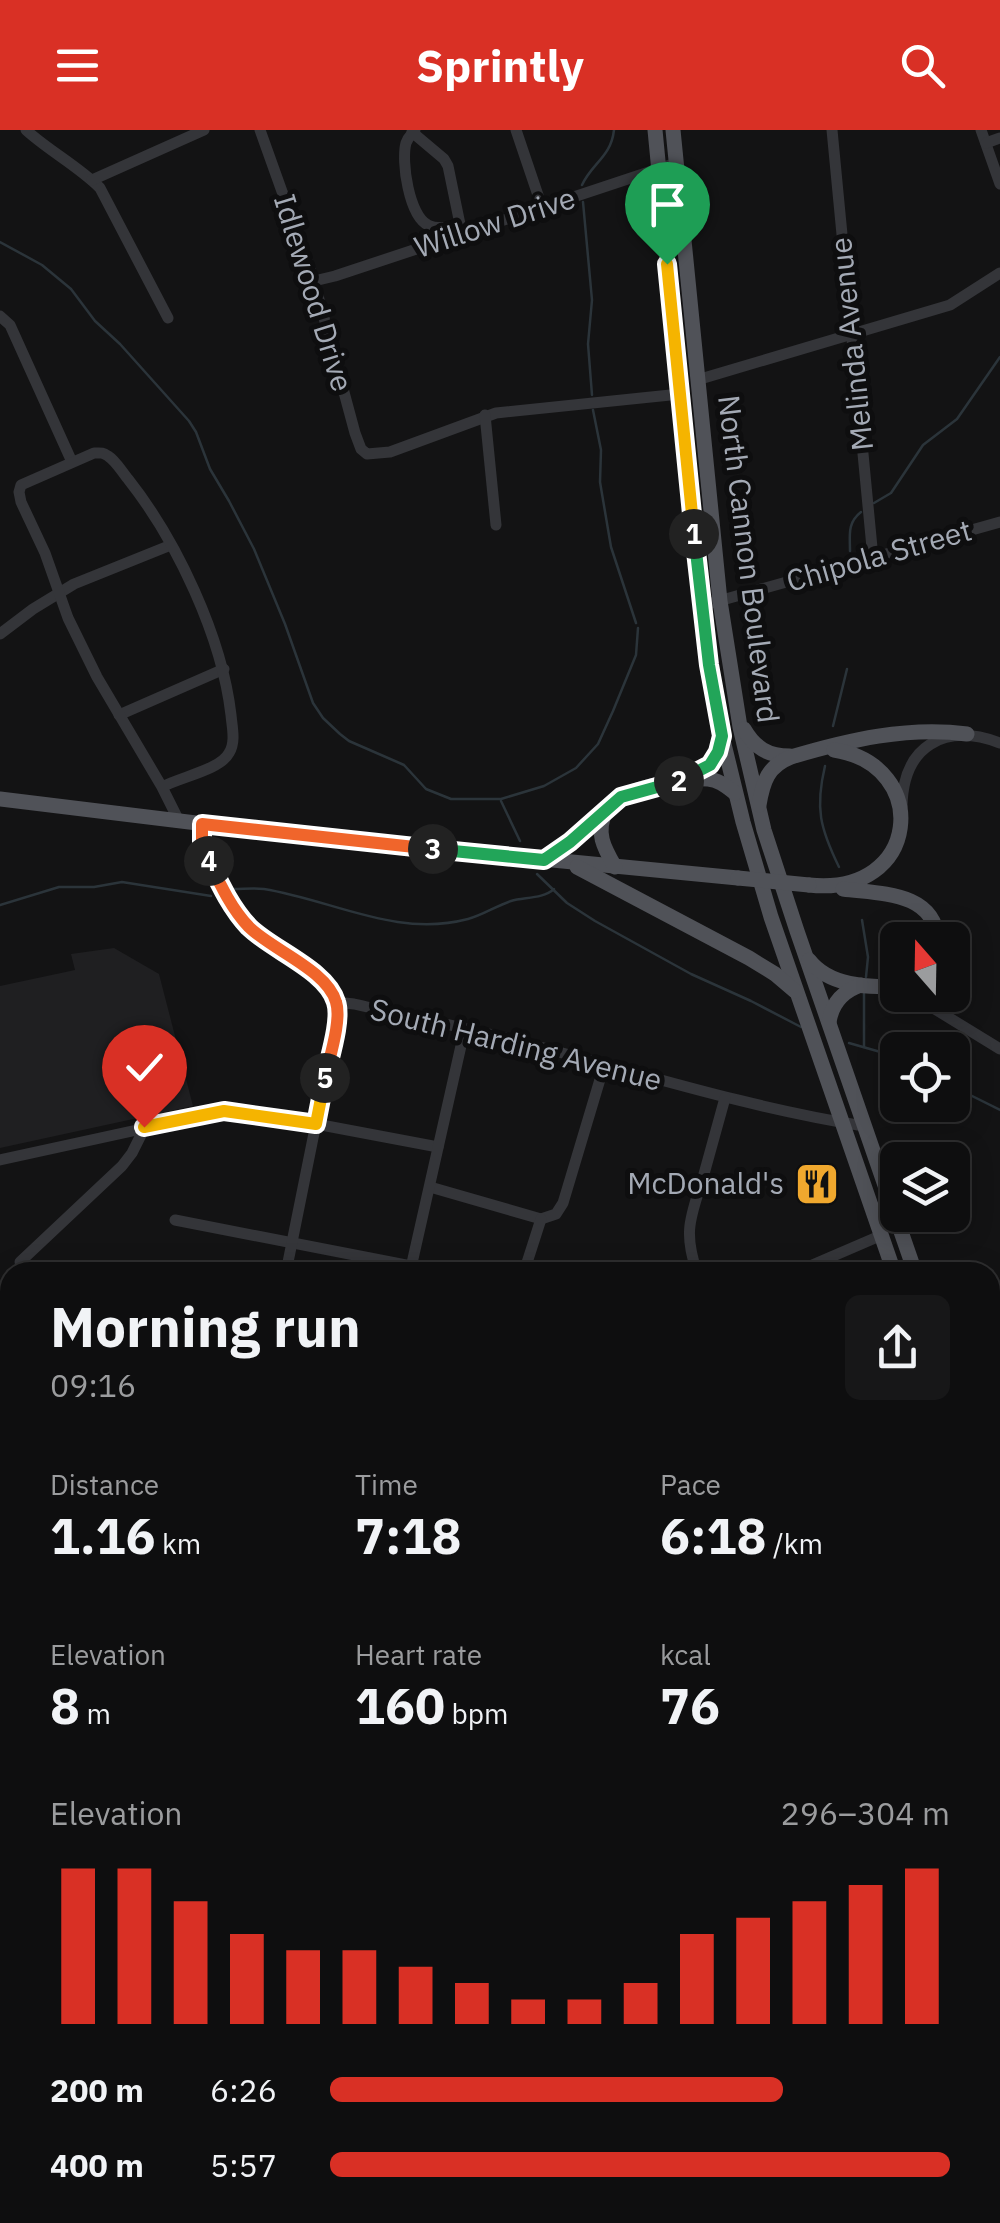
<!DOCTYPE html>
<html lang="en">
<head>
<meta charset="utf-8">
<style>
	:root { --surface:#0e0e0f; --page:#171718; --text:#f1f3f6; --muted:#9b9c9e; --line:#2e2e2f; --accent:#d93025 }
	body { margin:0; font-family:"IBM Plex Sans",sans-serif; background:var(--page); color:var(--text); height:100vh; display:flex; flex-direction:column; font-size:38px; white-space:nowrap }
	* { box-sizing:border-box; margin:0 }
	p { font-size:32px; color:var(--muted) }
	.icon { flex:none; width:55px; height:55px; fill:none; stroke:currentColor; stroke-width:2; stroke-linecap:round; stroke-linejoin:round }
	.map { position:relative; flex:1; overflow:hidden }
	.sheet { position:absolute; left:0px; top:1132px; width:1000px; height:962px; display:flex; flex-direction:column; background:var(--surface); border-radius:30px 30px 0 0; box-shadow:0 5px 25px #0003,0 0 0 2px var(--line) }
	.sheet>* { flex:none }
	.needle { width:65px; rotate:340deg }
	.tools { position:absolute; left:880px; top:792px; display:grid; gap:20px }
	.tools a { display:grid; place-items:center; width:90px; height:90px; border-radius:15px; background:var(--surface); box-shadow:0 5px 25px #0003,0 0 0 2px var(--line); font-size:50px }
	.pin { position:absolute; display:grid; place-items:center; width:85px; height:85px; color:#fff; margin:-102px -42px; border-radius:50% 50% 50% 0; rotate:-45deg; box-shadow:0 0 10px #0007 }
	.pin .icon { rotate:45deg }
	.km { position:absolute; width:50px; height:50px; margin:-25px; border-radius:50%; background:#222; color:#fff; font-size:28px; line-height:50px; text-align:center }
	.round { display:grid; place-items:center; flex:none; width:105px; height:105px; border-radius:15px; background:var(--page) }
	.head { display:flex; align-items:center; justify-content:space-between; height:170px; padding:0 50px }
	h1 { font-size:55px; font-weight:800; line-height:75px }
	.stats { display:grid; grid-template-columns:repeat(3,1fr); gap:15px; height:170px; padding:10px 50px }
	.stats div { display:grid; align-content:center }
	.stats b { font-size:50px; font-weight:800 }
	.stats small { font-size:28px; font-weight:400 }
	.stats p { font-size:28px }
	.chart { height:280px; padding:20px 50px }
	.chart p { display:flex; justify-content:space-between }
	.chart svg { width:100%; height:180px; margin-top:10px; stroke:var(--accent); stroke-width:6 }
	ul { padding:0 50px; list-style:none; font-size:32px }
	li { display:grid; grid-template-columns:160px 120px 1fr; align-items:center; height:75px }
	li i { height:25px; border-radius:12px; background:var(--accent) }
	header { display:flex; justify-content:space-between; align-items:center; height:130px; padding:0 50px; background:var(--accent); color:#fff; font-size:45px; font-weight:800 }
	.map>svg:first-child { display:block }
</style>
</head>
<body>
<header><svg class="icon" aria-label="menu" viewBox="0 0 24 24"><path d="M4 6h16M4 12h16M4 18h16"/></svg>Sprintly<svg class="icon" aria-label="search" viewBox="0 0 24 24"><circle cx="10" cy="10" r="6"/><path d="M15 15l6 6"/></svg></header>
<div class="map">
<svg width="1000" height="2093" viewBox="0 0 1000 2093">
	<rect width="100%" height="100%" fill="#131314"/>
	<g fill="#1f1f21">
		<path d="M114 818 159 844 193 976 0 1018V856L75 840 71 824Z"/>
		<path d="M1000 1316V1373L990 1344V1319Z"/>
		<path d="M1000 1511V1908L990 1914V1626L997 1620 990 1610V1514Z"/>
	</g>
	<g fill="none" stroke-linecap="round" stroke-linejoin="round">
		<g stroke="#2b343a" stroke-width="2.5">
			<path d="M582 55C592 33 611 27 614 0"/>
			<path d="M583 72 592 170 588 214 592 265"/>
			<path d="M0 112 42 135 71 159 95 191 120 214 189 291 196 302 210 339 229 371 254 419 285 494 313 573 323 588 340 604 349 611 404 635 426 659 451 669H501L544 656 576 638 598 614 613 581 636 525 638 498"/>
			<path d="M593 280 601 320 600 352 611 417 636 493"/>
			<path d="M874 373 891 363 923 315 957 289 1000 227"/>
			<path d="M850 421C850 405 847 393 861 382"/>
			<path d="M833 596 847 539"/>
			<path d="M825 636C815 678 820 698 839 737"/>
			<path d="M501 671 520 711"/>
			<path d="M537 744 567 773 595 791 691 844 751 871 801 897"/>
			<path d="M233 759C244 759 254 758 264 759 333 770 396 808 468 789 483 785 496 776 511 771 524 767 543 769 554 759"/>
			<path d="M0 775 59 757H94L122 752 211 766"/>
			<path d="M862 790 868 827 866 847"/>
			<path d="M849 913 898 927"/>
			<path d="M864 917V864"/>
			<path d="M952 956 1000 980"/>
		</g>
		<g stroke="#343539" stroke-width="11">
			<path d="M26 0C49 21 78 36 100 58L168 188"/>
			<path d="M260 0 314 151 355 303 361 319 367 324 390 322 496 283 680 264"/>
			<path d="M415 0C411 5 408 7 406 13 401 31 409 86 428 95 437 100 450 97 460 96"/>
			<path d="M516 0 542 77"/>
			<path d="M832 0 873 428"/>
			<path d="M981 0 1000 54"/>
			<path d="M412 2 444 29 448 36 461 99"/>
			<path d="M986 13 1000 8"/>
			<path d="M92 50 204 0"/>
			<path d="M314 151 335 146 676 33"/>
			<path d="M0 186 10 195 72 332"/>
			<path d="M697 250 950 175 1000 143"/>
			<path d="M485 285 496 395"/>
			<path d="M701 476 1000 392"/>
			<path d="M0 504 33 479 74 454 171 415"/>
			<path d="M119 585 224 539"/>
			<path d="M162 657C180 647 220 640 229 623 236 612 232 597 231 585 222 507 177 411 128 349 122 342 116 331 108 326 102 322 100 323 94 323L21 355 19 362 21 372 45 423 68 488 97 547 162 657 179 691"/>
			<path d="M902 677C903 616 944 592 1000 613"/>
			<path d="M202 694C201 713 208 728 216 745 228 768 240 790 261 807 287 829 320 840 336 872L354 874C408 886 463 897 517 911 634 941 744 977 864 996"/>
			<path d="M912 865 1000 919"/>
			<path d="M0 1030 224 981 316 994 438 1017"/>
			<path d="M430 1057 541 1089"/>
			<path d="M541 1089 556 1084 563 1073 604 936"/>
			<path d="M175 1090 411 1136"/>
			<path d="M20 1132 122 1036 132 1023 145 997"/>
			<path d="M286 1142 337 889 336 872"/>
			<path d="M410 1142 465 898"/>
			<path d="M524 1142 541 1089"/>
			<path d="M697 1142C682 1099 692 1085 704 1044 711 1019 718 994 725 968"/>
			<path d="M796 1142 882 1105"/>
			<path d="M0 1250 10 1243"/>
			<path d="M0 1395 10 1406"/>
			<path d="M0 1467 10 1457"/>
			<path d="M0 1603 10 1614"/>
			<path d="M990 1615 1000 1606"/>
			<path d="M0 2021 10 2025"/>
			<path d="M136 2085 154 2093"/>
			<path d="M883 2085 890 2093"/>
			<path d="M66 2093 70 2085"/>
			<path d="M246 2093 249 2085"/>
			<path d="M449 2093 452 2085"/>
			<path d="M968 2093 1000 2086"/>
		</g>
		<g stroke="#505258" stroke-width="15">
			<path d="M655 0 701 476 722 606 743 692 771 787 894 1142"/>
			<path d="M673 0 720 471 740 597 764 700 797 801 915 1142"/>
			<path d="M744 599C755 618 768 626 790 626"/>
			<path d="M689 647C708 638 716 630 721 610"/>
			<path d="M0 669 295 705 738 748"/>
			<path d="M759 675C763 651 768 636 791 627 848 610 908 596 967 604"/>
			<path d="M606 681C595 702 604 718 615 737"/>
			<path d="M544 730C572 713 591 688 616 670 633 657 687 647 708 649 719 650 727 657 735 663"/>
			<path d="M577 737 749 828 775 844 795 861"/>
			<path d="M809 755C921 767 932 635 834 620"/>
			<path d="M843 759C880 764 934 761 938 810"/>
			<path d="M809 830C828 855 868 859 898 855"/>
			<path d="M928 865 929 874"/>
			<path d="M829 892C832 873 843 861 861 855"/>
			<path d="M990 1362 1000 1391"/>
			<path d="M990 1419 1000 1448"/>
			<path d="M0 1838 10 1842"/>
			<path d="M613 2085 625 2093"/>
		</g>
		<path stroke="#505258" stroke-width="15" d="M738 748 809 755"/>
	</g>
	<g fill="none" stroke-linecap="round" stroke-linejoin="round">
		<g stroke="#fff" stroke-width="20">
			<path id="split-1" d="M667 134 694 404"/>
		</g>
		<g stroke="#fff" stroke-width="20">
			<path id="split-2" d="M679 651 710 635 718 622 722 606 709 535 694 404"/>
		</g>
		<g stroke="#fff" stroke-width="20">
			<path id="split-3" d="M433 719 544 730 570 712 621 667 679 651"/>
		</g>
		<g stroke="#fff" stroke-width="20">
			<path id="split-4" d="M209 731 202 713V694L433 719"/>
		</g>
		<g stroke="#fff" stroke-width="20">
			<path id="split-5" d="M209 731C220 754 231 778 249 797 272 820 327 840 336 872 342 890 329 929 325 948"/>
		</g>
		<g stroke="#fff" stroke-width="20">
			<path id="split-6" d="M144 997 224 981 316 994 325 948"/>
		</g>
		<use href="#split-1" stroke="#f5b400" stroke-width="12"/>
		<use href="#split-2" stroke="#22a559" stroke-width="12"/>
		<use href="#split-3" stroke="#22a559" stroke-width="12"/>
		<use href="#split-4" stroke="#f0652b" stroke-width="12"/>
		<use href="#split-5" stroke="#f0652b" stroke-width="12"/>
		<use href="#split-6" stroke="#f5b400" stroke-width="12"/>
	</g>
	<defs>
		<g id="restaurant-square" transform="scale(2.25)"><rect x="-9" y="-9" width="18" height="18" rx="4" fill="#f0a82e" stroke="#0e0e0f"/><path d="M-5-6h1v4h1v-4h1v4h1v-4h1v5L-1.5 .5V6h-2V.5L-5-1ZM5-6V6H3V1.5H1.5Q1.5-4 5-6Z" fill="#111"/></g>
	</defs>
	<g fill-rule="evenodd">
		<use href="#restaurant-square" x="817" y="1054"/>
	</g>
	<g text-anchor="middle" stroke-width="10" stroke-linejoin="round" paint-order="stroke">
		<g font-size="30" fill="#a4aab5" stroke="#0e0e0f">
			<text transform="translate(495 93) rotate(-18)" y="10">Willow Drive</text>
			<text transform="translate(313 163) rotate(73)" y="10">Idlewood Drive</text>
			<text transform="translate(852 214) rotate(-96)" y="10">Melinda Avenue</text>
			<text transform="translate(879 426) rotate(-16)" y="10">Chipola Street</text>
			<text transform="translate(748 429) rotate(83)" y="10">North Cannon Boulevard</text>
			<text transform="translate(516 915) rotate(14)" y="10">South Harding Avenue</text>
		</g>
		<g font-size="30" fill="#a4aab5" stroke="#0e0e0f" text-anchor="end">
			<text x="784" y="1064">McDonald's</text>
		</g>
	</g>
</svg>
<div class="tools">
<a><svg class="needle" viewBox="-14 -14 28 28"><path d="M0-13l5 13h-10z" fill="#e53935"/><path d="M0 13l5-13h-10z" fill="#9b9c9e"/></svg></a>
<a><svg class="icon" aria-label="locate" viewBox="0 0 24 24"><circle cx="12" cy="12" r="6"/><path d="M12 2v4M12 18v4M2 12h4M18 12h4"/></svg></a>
<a><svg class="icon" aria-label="layers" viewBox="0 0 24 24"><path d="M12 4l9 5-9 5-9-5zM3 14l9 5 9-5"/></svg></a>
</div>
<div class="pin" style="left:667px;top:134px;background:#1e9e55"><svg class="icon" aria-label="arrive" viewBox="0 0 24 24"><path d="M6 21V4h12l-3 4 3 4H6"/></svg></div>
<div class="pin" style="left:144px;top:997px;background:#d93025"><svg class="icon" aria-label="check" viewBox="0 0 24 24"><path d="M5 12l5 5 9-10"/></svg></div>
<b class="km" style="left:694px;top:404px">1</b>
<b class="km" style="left:679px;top:651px">2</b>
<b class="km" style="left:433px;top:719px">3</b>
<b class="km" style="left:209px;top:731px">4</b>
<b class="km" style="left:325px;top:948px">5</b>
<section class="sheet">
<div class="head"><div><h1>Morning run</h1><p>09:16</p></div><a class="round"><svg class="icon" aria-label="share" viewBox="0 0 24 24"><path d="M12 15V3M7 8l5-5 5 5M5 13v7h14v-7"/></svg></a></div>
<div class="stats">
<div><p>Distance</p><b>1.16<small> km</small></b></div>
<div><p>Time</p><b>7:18</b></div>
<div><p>Pace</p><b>6:18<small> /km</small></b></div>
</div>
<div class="stats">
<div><p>Elevation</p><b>8<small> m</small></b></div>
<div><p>Heart rate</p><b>160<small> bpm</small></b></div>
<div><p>kcal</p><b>76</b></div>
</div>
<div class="chart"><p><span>Elevation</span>296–304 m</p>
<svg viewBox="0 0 160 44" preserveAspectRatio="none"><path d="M5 44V6M15 44V6M25 44V14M35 44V22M45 44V26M55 44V26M65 44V30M75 44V34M85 44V38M95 44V38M105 44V34M115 44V22M125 44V18M135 44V14M145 44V10M155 44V6"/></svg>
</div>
<ul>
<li><b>200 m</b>6:26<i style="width:73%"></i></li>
<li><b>400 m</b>5:57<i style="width:100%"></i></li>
</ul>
</section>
</div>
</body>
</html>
